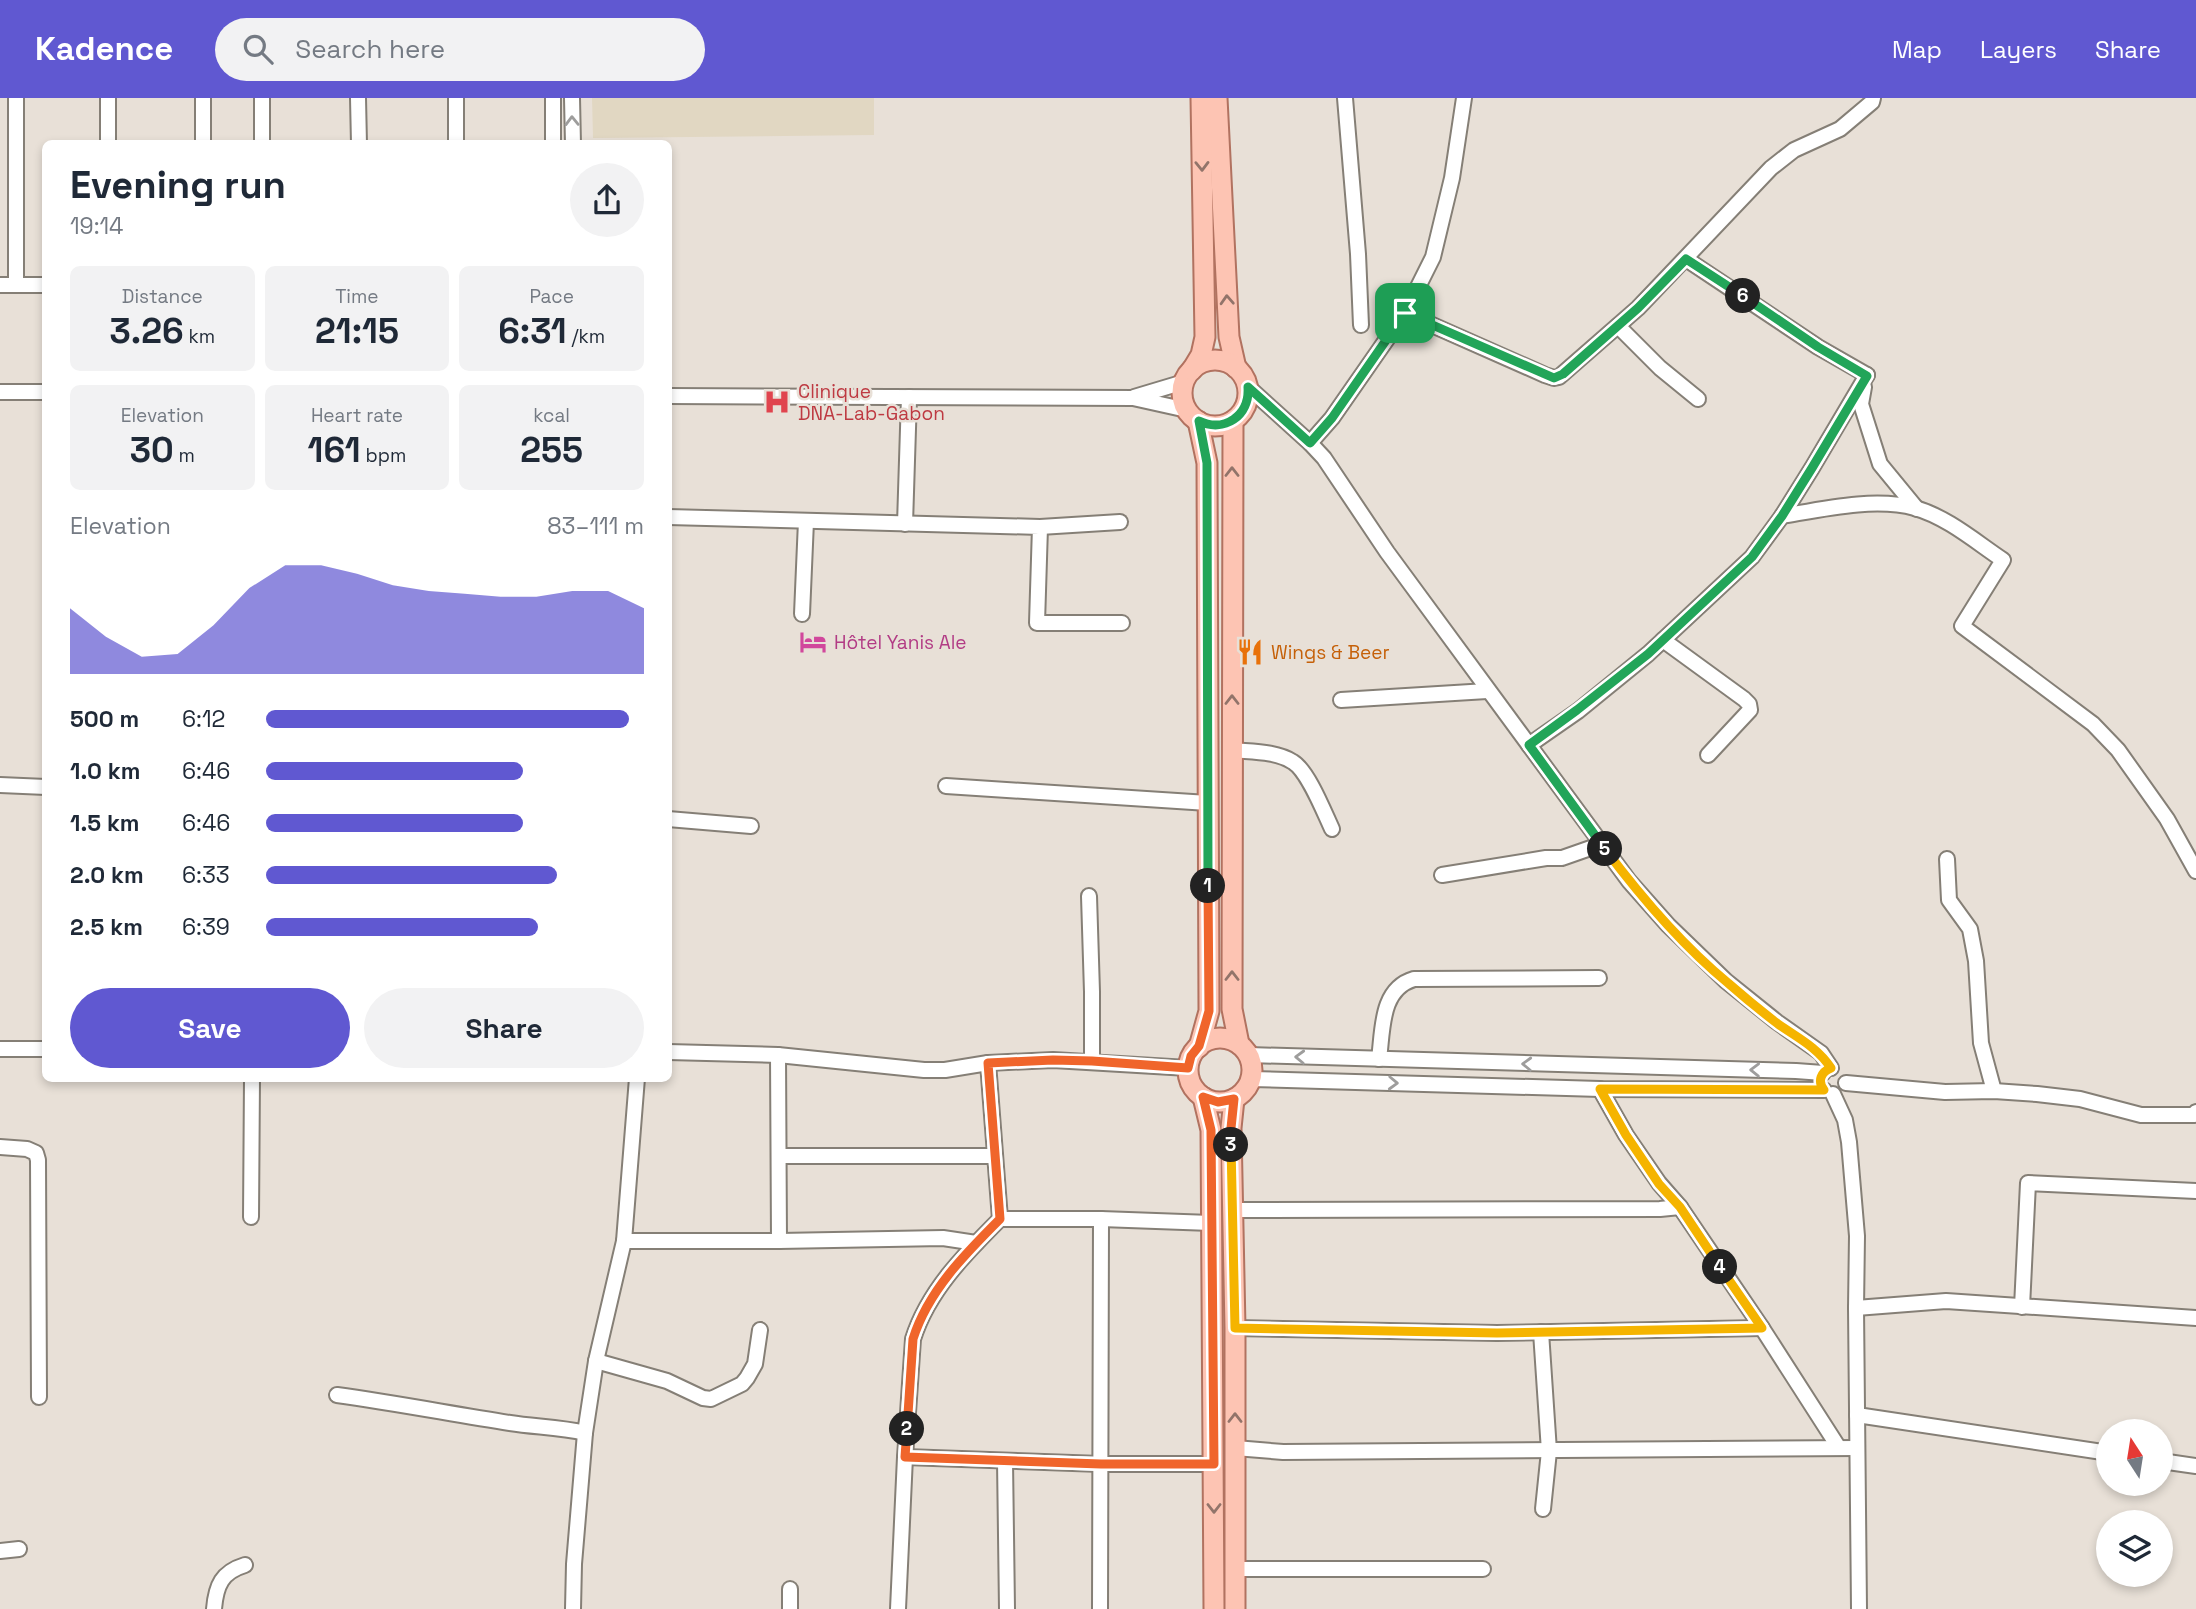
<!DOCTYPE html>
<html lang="en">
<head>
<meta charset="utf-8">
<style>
	:root { --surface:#fff; --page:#f2f2f3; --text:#1f2937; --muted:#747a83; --accent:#6058d1 }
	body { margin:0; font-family:"Space Grotesk",sans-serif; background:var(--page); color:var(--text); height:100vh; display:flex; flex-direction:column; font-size:26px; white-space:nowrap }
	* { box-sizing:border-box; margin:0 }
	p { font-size:23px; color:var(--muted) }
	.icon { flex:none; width:38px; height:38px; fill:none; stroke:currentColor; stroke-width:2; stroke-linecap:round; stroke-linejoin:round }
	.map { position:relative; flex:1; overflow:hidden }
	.sheet { position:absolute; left:42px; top:42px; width:630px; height:942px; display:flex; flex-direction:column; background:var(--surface); border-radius:10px; box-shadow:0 4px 10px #0003 }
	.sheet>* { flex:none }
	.needle { width:46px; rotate:348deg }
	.buttons { position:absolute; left:2096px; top:1321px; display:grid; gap:14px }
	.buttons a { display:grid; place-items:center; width:77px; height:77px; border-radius:50%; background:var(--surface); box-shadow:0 4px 10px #0003; font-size:35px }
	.pin { position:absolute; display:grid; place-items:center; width:60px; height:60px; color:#fff; margin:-30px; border-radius:14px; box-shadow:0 4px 10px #0006 }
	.km { position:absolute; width:35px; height:35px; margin:-18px; border-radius:50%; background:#222; color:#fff; font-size:19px; line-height:35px; text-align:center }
	.round { display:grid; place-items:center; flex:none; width:74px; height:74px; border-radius:37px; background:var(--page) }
	.summary { display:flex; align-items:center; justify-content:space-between; height:119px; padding:0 28px }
	h1 { font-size:38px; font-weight:600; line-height:52px }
	.stats { display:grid; grid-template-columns:repeat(3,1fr); gap:10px; height:119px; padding:7px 28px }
	.stats div { display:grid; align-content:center; border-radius:10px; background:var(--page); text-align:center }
	.stats b { font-size:35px; font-weight:600 }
	.stats small { font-size:19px; font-weight:400 }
	.stats p { font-size:19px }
	.chart { height:196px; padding:14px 28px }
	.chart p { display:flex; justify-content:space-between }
	.chart svg { width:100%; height:126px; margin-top:7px; fill:var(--accent); opacity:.7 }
	.button { display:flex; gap:14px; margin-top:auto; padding:14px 28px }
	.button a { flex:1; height:80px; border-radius:42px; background:var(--accent); color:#fff; font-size:28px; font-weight:600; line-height:80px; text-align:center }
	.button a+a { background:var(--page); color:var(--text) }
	ul { padding:0 28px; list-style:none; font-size:23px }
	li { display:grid; grid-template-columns:112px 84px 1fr; align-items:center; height:52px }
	li i { height:18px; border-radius:9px; background:var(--accent) }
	header { display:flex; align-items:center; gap:42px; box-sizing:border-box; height:98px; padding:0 35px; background:var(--accent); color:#fff }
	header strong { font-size:33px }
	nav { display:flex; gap:38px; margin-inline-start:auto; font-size:24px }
	.search { width:490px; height:63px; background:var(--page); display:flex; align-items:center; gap:18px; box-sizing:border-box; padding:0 24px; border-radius:38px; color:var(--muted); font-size:26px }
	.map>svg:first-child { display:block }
</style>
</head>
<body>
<header>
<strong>Kadence</strong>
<div class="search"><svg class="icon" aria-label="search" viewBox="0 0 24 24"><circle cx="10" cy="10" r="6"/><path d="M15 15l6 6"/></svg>Search here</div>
<nav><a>Map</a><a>Layers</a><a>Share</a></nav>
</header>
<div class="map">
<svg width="2196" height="1511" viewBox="0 0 2196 1511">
	<rect width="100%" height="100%" fill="#e8e0d7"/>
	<path fill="#e1d7c2" d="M592 0H874V37L593 40Z"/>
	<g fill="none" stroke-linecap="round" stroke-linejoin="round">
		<g stroke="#857f76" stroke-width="18">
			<g id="minor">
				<path d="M262 0V46"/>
				<path d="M358 0 359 46"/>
				<path d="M456 0V46"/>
				<path d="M553 0V46"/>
				<path d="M572 0 573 46"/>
				<path d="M1345 0 1358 156 1361 227"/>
				<path d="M108 46V0"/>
				<path d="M203 46V0"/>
				<path d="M1686 161 1818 249 1867 277"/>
				<path d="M0 187H46"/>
				<path d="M16 187V0"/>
				<path d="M1405 215 1545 277 1554 280 1559 279 1638 210 1771 70 1794 52 1840 31 1872 4 1873 0"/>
				<path d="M1618 228 1660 270 1698 301"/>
				<path d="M1248 289 1310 345 1324 360 1387 454 1629 783 1668 827 1726 883 1777 924 1821 955 1831 970"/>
				<path d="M1864 289 1861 306 1880 366 1917 411"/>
				<path d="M0 294H46"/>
				<path d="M668 298 1133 300 1187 312"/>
				<path d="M1134 299 1184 284"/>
				<path d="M1310 345 1332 320 1405 215 1433 159 1452 80 1464 0"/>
				<path d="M1782 418C1823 411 1875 399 1915 410 1947 419 1976 444 2003 462L1962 528 2093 626 2118 652 2145 690 2167 721 2196 773"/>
				<path d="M668 419 1040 429 1037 525H1122"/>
				<path d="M905 426 909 299"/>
				<path d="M1040 429 1120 424"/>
				<path d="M802 516 806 423"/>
				<path d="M1663 542 1744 601 1749 606 1750 612 1708 657"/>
				<path d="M1341 602 1487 593"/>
				<path d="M1529 647 1578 613 1648 556 1752 459 1782 418 1812 370 1867 277"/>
				<path d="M1232 652C1251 654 1276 653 1293 664 1308 673 1324 714 1332 731"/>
				<path d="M0 687 46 689"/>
				<path d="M946 688 1208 705"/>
				<path d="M668 721 751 728"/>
				<path d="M1947 761 1949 802 1970 831 1976 863 1981 945 1994 993"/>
				<path d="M1442 777 1546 760H1562L1602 746"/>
				<path d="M1089 798 1092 894V963"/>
				<path d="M0 951H46"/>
				<path d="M668 954 778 957 924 972H945L988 965 1053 962 1188 970"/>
				<path d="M778 957 779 1143"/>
				<path d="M1249 957 1796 973 1823 975"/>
				<path d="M1379 961C1383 932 1380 891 1414 881L1599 880"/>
				<path d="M988 965 1000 1121"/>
				<path d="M1251 981 1600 991 1824 992"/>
				<path d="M1846 985 1945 994 1994 993 2037 996 2080 1001 2141 1017H2194L2196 1014"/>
				<path d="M1600 991 1626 1037 1659 1085 1680 1109 1762 1230 1839 1350"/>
				<path d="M1833 996 1845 1022 1849 1044 1857 1138 1856 1210 1859 1511"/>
				<path d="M0 1049 27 1051 36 1055 38 1062 39 1299"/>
				<path d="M779 1058H995"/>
				<path d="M1233 1112 1660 1111 1680 1109"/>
				<path d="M251 1119 252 980"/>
				<path d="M624 1143H779L943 1140 976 1145"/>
				<path d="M2022 1209 2028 1085 2196 1093"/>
				<path d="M1856 1210 1946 1203 2196 1220"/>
				<path d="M1235 1230 1497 1235 1762 1230"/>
				<path d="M1541 1234 1549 1353 1543 1411"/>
				<path d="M596 1263 667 1283 703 1300 711 1301 742 1286 747 1280 755 1266 760 1232"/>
				<path d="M337 1297C395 1305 452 1316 510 1325 535 1329 560 1329 585 1335"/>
				<path d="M1857 1317 2109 1355"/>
				<path d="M1235 1350 1283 1354 1857 1350"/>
				<path d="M905 1359 1101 1366H1214"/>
				<path d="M1005 1363 1007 1511"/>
				<path d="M2161 1363 2196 1368"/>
				<path d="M0 1453 19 1451"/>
				<path d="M1235 1471H1483"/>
				<path d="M790 1491V1511"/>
				<path d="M214 1511C216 1487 222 1474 245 1467"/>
				<path d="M573 1511 574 1466 585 1335 596 1263 624 1143 637 980"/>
				<path d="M898 1511 905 1359 913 1241C928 1193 965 1156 1000 1121H1101L1211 1125"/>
				<path d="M1100 1511 1101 1121"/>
			</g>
		</g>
		<g stroke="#b17260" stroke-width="23">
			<g id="major">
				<path d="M1217 0 1229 239 1236 270"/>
				<circle cx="1215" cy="295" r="33"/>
				<path d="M1192 272 1201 257 1205 239 1201 0"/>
				<path d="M1198 323 1207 365 1209 913 1199 949"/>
				<path d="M1233 323 1232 911 1239 946"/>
				<circle cx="1220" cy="972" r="32"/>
				<path d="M1203 999 1211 1032 1214 1511"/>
				<path d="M1234 1001 1231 1030 1235 1230V1511"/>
			</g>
		</g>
		<use href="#minor" stroke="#fff" stroke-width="14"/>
		<use href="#major" stroke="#fdc4b3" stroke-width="19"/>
	</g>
	<defs><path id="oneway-chevron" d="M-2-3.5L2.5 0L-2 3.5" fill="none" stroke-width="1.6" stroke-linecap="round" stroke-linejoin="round" transform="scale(1.75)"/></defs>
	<g stroke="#9e9d9c">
		<use href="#oneway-chevron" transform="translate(572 23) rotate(-91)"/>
		<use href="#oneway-chevron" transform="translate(1300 959) rotate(-178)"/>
		<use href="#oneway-chevron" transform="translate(1527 966) rotate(-178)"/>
		<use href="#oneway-chevron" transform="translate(1755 972) rotate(-179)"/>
		<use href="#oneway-chevron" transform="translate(1393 985) rotate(2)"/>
	</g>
	<g stroke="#92746a">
		<use href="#oneway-chevron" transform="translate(1202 68) rotate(89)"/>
		<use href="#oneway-chevron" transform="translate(1227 202) rotate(-93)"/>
		<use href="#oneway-chevron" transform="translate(1232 374) rotate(-90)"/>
		<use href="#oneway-chevron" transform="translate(1232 602) rotate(-90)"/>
		<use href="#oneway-chevron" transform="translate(1232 878) rotate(-90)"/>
		<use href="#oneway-chevron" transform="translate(1235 1320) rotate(-90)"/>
		<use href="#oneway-chevron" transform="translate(1214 1410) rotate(90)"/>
	</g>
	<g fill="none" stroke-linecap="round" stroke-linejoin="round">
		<g stroke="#fff" stroke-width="14">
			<path id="split-1" d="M1208 788 1207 365 1199 323C1224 335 1250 318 1248 289L1310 345 1332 320 1405 215"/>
		</g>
		<g stroke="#fff" stroke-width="14">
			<path id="split-2" d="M907 1331 913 1241C928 1193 965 1156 1000 1121L988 965 1053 962 1092 963 1188 970 1191 958 1199 948 1209 913 1208 788"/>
		</g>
		<g stroke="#fff" stroke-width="14">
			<path id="split-3" d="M907 1331 905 1359 1101 1366H1214L1211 1032 1203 999 1218 1004 1234 1001 1231 1030V1047"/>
		</g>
		<g stroke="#fff" stroke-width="14">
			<path id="split-4" d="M1231 1047 1235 1230 1497 1235 1762 1230 1720 1169"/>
		</g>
		<g stroke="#fff" stroke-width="14">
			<path id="split-5" d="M1605 751C1641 799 1682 847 1728 885 1744 899 1761 913 1778 926 1798 940 1817 949 1831 970 1821 974 1817 983 1824 992L1600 991 1626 1037 1659 1086 1680 1109 1720 1169"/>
		</g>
		<g stroke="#fff" stroke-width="14">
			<path id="split-6" d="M1605 751 1529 647 1577 612 1648 556 1752 459 1782 418 1812 370 1867 278 1818 249 1743 198"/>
		</g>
		<g stroke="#fff" stroke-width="14">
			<path id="split-7" d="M1405 215 1554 280 1563 276 1638 210 1686 161 1743 198"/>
		</g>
		<use href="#split-1" stroke="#22a559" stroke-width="9"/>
		<use href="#split-2" stroke="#f0652b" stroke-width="9"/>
		<use href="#split-3" stroke="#f0652b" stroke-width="9"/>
		<use href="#split-4" stroke="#f5b400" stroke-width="9"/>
		<use href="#split-5" stroke="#f5b400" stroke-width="9"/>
		<use href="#split-6" stroke="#22a559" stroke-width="9"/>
		<use href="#split-7" stroke="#22a559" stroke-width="9"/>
	</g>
	<defs>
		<g id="hospital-bare" transform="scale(2.1)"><path d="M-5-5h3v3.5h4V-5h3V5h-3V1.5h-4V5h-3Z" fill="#e0444e" stroke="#e8e0d7" stroke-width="2.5" paint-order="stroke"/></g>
		<g id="hotel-bare" transform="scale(2.1)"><path d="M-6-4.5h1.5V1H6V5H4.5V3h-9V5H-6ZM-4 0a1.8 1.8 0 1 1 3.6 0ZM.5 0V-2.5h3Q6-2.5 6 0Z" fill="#d1479c" stroke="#e8e0d7" stroke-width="2.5" paint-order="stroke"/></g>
		<g id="restaurant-bare" transform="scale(2.1)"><path d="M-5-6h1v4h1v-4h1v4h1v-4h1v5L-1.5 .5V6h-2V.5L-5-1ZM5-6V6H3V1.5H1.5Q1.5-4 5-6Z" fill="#e8710a" stroke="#e8e0d7" stroke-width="2.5" paint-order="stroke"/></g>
	</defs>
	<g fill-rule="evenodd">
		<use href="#hospital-bare" x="777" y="304"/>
		<use href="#hotel-bare" x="813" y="544"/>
		<use href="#restaurant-bare" x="1250" y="554"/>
	</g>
	<g text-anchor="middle" stroke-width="5" stroke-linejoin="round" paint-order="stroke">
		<g font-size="19" fill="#be3a42" stroke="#e8e0d7" text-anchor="start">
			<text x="798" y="300">Clinique<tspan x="798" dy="22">DNA-Lab-Gabon</tspan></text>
		</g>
		<g font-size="19" fill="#b23c85" stroke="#e8e0d7" text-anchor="start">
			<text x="834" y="551">Hôtel Yanis Ale</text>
		</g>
		<g font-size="19" fill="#c56008" stroke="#e8e0d7" text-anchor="start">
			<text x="1271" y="561">Wings &amp; Beer</text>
		</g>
	</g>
</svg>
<div class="buttons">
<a><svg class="needle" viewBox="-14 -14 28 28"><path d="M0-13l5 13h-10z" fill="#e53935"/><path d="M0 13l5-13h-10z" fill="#747a83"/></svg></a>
<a><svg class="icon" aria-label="layers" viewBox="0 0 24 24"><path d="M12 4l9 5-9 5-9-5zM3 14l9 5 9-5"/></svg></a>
</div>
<div class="pin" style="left:1405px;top:215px;background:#1e9e55"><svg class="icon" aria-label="arrive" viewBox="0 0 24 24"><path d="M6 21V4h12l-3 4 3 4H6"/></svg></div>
<b class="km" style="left:1208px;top:788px">1</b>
<b class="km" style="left:907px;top:1331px">2</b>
<b class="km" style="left:1231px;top:1047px">3</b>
<b class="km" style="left:1720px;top:1169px">4</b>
<b class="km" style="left:1605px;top:751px">5</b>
<b class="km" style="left:1743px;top:198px">6</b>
<section class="sheet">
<div class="summary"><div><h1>Evening run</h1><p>19:14</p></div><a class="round"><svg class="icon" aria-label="share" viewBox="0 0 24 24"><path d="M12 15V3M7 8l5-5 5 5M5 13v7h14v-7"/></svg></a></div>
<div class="stats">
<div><p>Distance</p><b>3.26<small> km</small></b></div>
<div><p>Time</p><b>21:15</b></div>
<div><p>Pace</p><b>6:31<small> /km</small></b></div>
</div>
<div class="stats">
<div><p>Elevation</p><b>30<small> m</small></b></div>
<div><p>Heart rate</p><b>161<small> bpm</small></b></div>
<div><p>kcal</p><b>255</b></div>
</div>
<div class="chart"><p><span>Elevation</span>83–111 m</p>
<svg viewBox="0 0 160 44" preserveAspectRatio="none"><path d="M0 44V21L10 31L20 38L30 37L40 27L50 14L60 6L70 6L80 9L90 13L100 15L110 16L120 17L130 17L140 15L150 15L160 21V44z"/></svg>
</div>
<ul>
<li><b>500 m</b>6:12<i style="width:96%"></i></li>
<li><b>1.0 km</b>6:46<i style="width:68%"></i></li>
<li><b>1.5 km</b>6:46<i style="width:68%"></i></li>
<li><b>2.0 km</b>6:33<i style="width:77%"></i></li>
<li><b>2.5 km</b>6:39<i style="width:72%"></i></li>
</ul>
<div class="button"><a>Save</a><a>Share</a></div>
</section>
</div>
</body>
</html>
